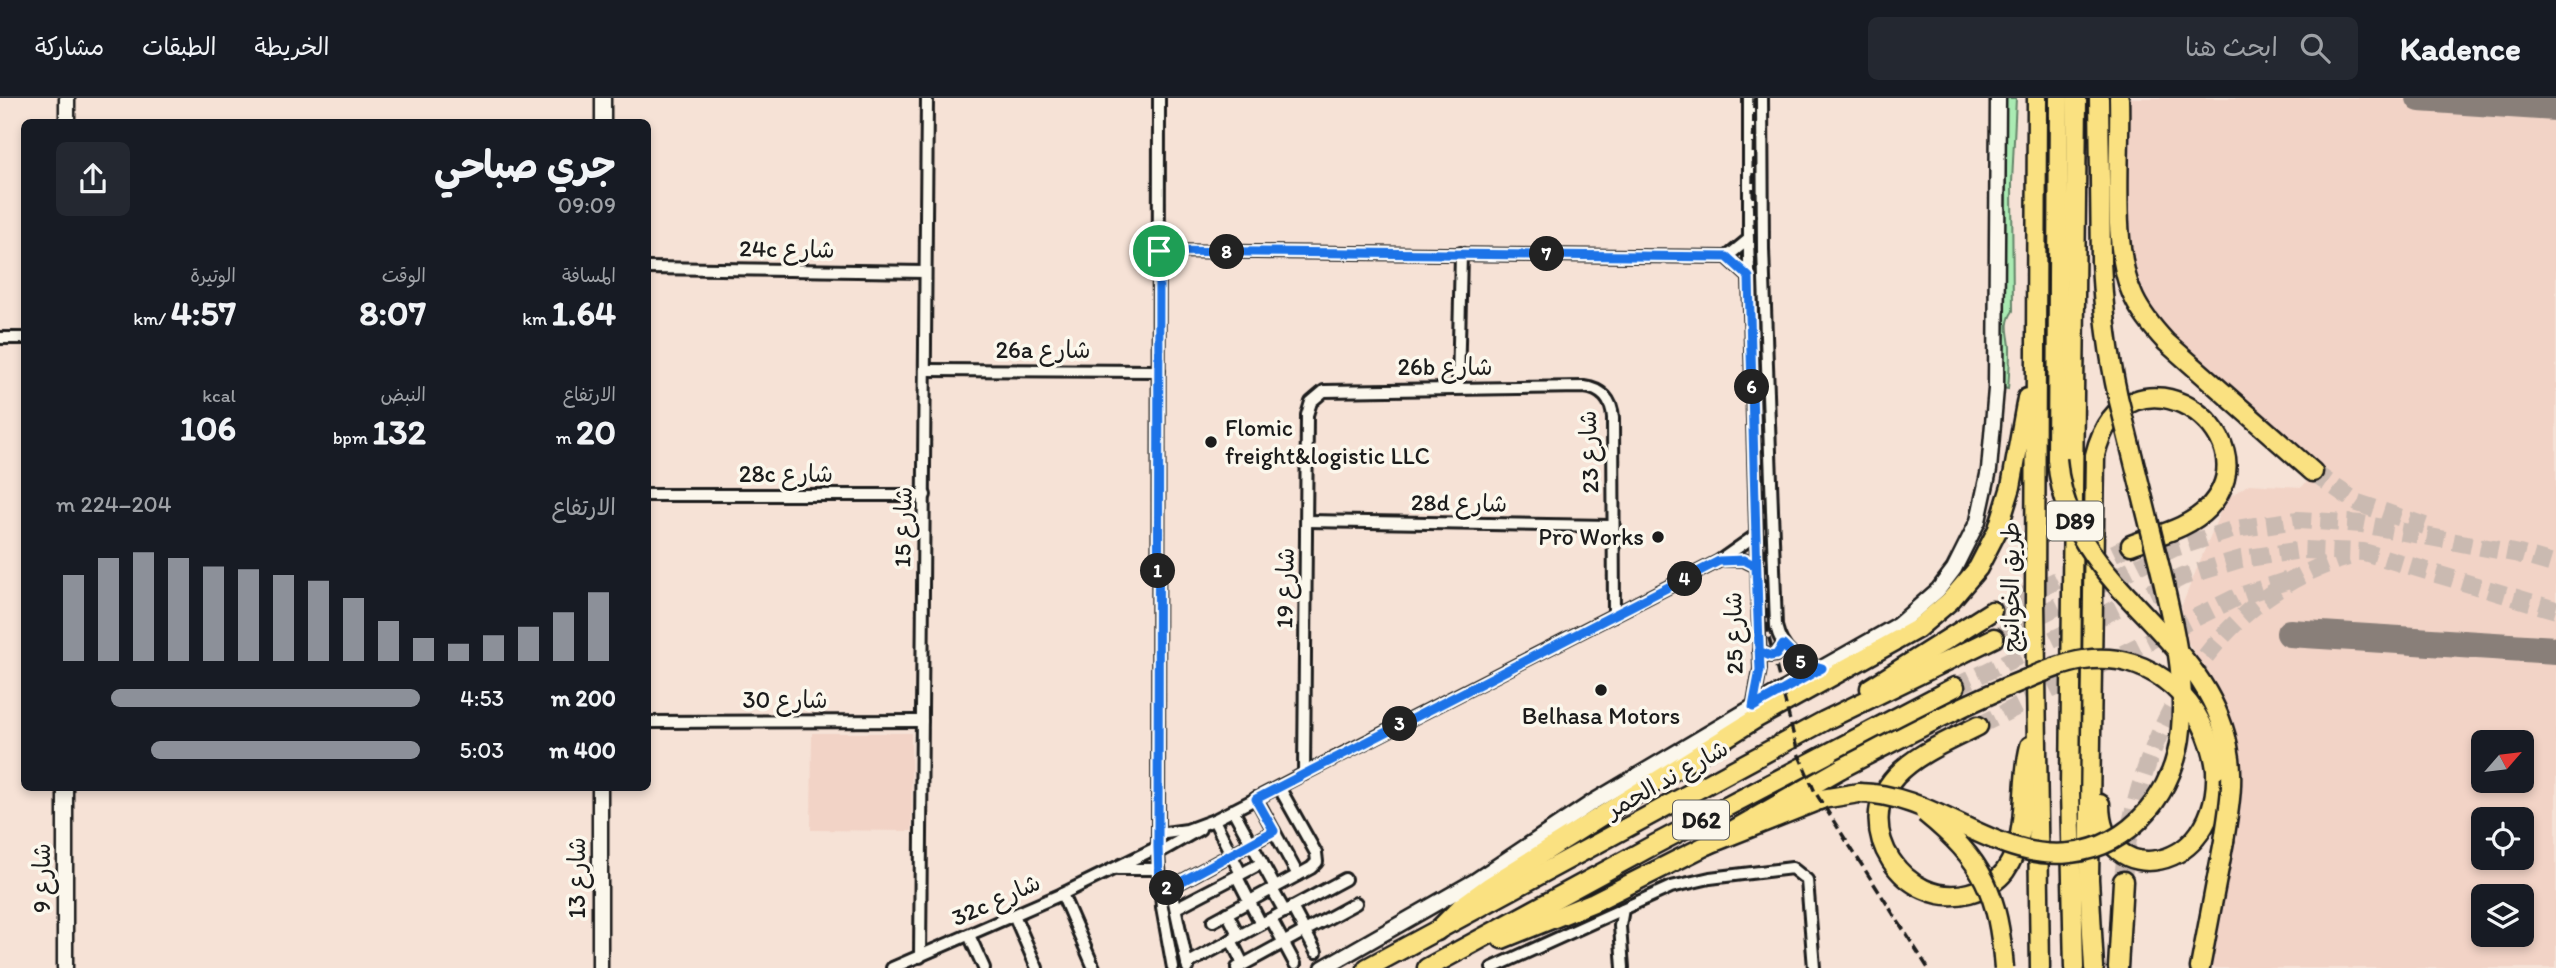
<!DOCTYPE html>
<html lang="ar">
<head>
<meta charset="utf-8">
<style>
	:root { --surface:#171b24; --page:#242831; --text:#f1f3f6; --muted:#9ea1a6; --line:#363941; --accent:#8c9099 }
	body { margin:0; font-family:Itim,"Playpen Sans Arabic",sans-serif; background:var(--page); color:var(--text); direction:rtl; height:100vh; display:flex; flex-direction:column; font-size:26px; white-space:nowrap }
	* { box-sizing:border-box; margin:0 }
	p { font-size:23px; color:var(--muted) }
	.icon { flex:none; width:38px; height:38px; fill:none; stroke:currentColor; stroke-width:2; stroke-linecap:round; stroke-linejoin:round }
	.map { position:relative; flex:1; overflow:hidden; direction:ltr }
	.drawer { position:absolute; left:21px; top:21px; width:630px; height:672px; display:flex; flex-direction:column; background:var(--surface); border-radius:10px; box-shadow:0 4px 10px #0003; direction:rtl }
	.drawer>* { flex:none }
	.needle { width:46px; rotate:62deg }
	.fabs { position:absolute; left:2471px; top:632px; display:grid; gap:14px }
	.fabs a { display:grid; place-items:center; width:63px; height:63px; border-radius:10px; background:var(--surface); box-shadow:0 4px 10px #0003; font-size:35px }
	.pin { position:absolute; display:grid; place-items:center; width:60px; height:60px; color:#fff; margin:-30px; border:4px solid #fff; border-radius:50%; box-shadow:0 2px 7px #0007 }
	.km { position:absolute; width:35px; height:35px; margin:-18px; border-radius:50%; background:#222; color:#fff; font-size:19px; line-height:35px; text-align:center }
	.round { display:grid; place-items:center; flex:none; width:74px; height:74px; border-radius:10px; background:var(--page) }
	.head { display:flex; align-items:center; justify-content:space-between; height:119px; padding:0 35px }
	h1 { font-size:38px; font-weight:700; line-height:52px }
	.stats { display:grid; grid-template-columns:repeat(3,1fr); gap:10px; height:119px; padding:7px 35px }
	.stats div { display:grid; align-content:center }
	.stats b { font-size:35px; font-weight:700 }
	.stats small { font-size:19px; font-weight:400 }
	.stats p { font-size:19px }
	.chart { height:196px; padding:14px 35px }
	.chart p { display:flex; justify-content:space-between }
	.chart svg { width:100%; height:126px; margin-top:7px; stroke:var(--accent); stroke-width:6 }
	ul { padding:0 35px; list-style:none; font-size:23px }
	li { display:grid; grid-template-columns:112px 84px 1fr; align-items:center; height:52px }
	li i { height:18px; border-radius:9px; background:var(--accent) }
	header { display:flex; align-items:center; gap:42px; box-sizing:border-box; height:98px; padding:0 35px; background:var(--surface); border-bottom:2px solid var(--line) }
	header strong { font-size:33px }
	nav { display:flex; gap:38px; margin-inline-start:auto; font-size:24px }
	.search { width:490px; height:63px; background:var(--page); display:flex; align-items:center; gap:18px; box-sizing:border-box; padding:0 24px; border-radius:10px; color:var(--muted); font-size:26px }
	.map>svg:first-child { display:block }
</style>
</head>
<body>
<header>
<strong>Kadence</strong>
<div class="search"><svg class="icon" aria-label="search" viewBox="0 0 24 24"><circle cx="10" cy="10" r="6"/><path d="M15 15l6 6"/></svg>ابحث هنا</div>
<nav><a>الخريطة</a><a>الطبقات</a><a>مشاركة</a></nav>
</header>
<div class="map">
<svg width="2556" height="870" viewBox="0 0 2556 870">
	<rect width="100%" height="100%" fill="#f6e2d6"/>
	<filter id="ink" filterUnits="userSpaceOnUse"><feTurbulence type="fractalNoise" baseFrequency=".0143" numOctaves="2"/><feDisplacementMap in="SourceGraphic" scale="14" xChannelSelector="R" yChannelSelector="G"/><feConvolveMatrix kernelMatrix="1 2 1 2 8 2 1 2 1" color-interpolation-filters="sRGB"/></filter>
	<g filter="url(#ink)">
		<g fill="#f2d3c6" fill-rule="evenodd">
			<path d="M2121 0H2556V870H2191L2222 701 2220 603 2208 576 2183 537 2182 507 2225 402 2249 386 2302 389 2318 370 2163 237 2136 187 2124 110 2129 93 2123 85ZM2483 644H2522V682H2483ZM2483 721H2522V760H2483ZM2483 798H2522V836H2483Z"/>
			<path d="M812 635H911L912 733 811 732Z"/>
		</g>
		<path fill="#aaebb3" stroke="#638468" stroke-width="2" d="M2001 0H2016L2012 85 2013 213C2003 227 2010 237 2010 251 2010 264 2009 278 2008 291L1998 289Z"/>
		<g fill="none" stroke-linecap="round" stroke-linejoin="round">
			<g stroke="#897f79" stroke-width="28">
				<path d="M2420 0 2556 9"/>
				<path d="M2290 535 2556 552"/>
			</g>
			<g stroke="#cabab1" stroke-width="18" stroke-dasharray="18 9" stroke-linecap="butt">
				<path d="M2313 374 2358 405 2425 428"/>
				<path d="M1992 513 2131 447"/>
				<path d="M1994 540 2174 450 2235 431 2298 422 2362 426 2519 456 2556 467"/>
				<path d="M1955 589 2182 479 2241 461 2302 452 2364 454 2556 512"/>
				<path d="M2123 783C2133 646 2208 500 2348 459"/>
			</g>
			<path stroke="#cabab1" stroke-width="18" stroke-dasharray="18 9" stroke-linecap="butt" d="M1978 628 2237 499 2289 482"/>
			<g stroke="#1c1c1c" stroke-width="16">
				<g id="minor">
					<path d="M1159 0 1158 755 1162 809 1173 870"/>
					<path d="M1749 0V179L1760 571 1753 609"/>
					<path d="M1762 0 1763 151 1776 528C1782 553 1797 565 1822 570"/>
					<path d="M1159 153 1727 159 1749 179"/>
					<path d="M1727 159 1749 141"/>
					<path d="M648 170 925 174"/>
					<path d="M0 240H24"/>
					<path d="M927 272 1159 273"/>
					<path d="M1458 290 1461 155"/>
					<path d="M648 397H925"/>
					<path d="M1307 423 1611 428"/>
					<path d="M1726 462H1744L1756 468"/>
					<path d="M1759 553 1770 558 1776 557 1783 546"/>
					<path d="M648 624 922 623"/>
					<path d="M1304 676 1307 317 1311 304 1324 293 1584 289C1602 291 1612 302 1613 320L1614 517"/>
					<path d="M1256 700 1298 777"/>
					<path d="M1233 712 1275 789"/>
					<path d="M1214 722 1241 776"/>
					<path d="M1158 736 1187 732 1214 722 1719 463 1756 437"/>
					<path d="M1158 755 1200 731"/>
					<path d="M1117 771H1158"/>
					<path d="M1237 779 1261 826"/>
					<path d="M1164 787 1174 804 1188 870"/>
					<path d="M1168 791 1274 733"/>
					<path d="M1272 791 1285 814"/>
					<path d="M1062 796 1094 870"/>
					<path d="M1292 809 1316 854"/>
					<path d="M1176 810 1262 765"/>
					<path d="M1227 815 1239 838"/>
					<path d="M1014 817 1037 870"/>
					<path d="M1271 821 1295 866"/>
					<path d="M1213 823 1311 770 1317 764 1316 755 1279 689"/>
					<path d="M969 837 984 870"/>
					<path d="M1231 842 1243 866"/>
					<path d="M920 859 927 0"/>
					<path d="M1187 866 1345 781"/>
					<path d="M892 870 1062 796 1158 749"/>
					<path d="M1237 870 1356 805"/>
					<path d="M1492 870 1671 789 1710 780 1792 770 1807 782 1814 870"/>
					<path d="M1623 870 1620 828 1623 811"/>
				</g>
			</g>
			<g stroke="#1c1c1c" stroke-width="19">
				<g id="tertiary">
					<path d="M67 24V0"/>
					<path d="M603 24V0"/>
					<path d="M65 870V690"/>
					<path d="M600 870V690"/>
					<path d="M1323 870 1475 783 1593 704 1753 609 1898 527 1938 492 1954 471 1978 423 1989 372 1996 291 1998 0"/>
				</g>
			</g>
			<g stroke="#1c1c1c" stroke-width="23">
				<g id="primary">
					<path d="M2119 0C2121 56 2110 151 2134 200 2142 217 2153 230 2166 244L2313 374"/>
					<path d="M2057 361 2059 0"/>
					<path d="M1870 590 1992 513"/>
					<path d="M2100 706C2100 794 2221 778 2216 671"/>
					<path d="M1502 841 1594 804 1709 746 1842 670"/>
					<path d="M1367 870 1824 623 1994 540"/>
					<path d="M1427 870 1650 749 1955 589"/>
					<path d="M2094 870 2089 781 2095 357C2125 233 2279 336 2208 410 2188 431 2156 437 2131 447"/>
					<path d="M2118 870 2123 783"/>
					<path d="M2200 870 2224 743"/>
				</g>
			</g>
			<g stroke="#1c1c1c" stroke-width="23">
				<g id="trunk">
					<path d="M2037 0 2035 503 2040 870"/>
					<path d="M2099 0 2101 163"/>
					<path d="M1978 628C1951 642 1917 655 1896 678 1849 729 1905 812 1969 795 1983 791 1997 784 2005 773 2031 736 2019 689 2030 648"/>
					<path d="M1709 746 1822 701 1859 695"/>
					<path d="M1437 833 1461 809 1490 788 1757 620 1917 531 1950 503 1978 470 1998 431 2011 389 2027 300"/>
					<path d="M2074 870 2070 692 2077 0"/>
				</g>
			</g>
			<use href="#minor" stroke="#fbf7ec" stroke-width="10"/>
			<use href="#tertiary" stroke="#fbf7ec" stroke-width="14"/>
			<use href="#primary" stroke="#fae181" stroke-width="18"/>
			<use href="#trunk" stroke="#fae181" stroke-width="18"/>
			<path stroke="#1c1c1c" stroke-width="3.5" stroke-dasharray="10 5" stroke-linecap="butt" d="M1754 0 1753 89 1768 536 1798 655 1815 694 1928 870"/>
			<g stroke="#1c1c1c" stroke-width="23" stroke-linecap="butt">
				<g id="primary-bridge">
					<path d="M2057 361C2067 491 2203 529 2228 648 2235 680 2229 711 2224 743"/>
					<path d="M1842 670C1902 639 1961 607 2024 582 2043 574 2064 565 2084 562 2154 552 2207 606 2216 671"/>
				</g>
			</g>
			<g stroke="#1c1c1c" stroke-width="23" stroke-linecap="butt">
				<g id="trunk-bridge">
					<path d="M1859 695C1934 695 1995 764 2070 755 2133 748 2176 692 2181 631 2186 579 2173 525 2161 474 2147 416 2132 358 2118 299 2108 254 2103 209 2101 163"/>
					<path d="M1925 715C1984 763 1998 795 2004 870"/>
				</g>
			</g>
			<use href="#primary-bridge" stroke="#fae181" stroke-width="18"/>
			<use href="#trunk-bridge" stroke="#fae181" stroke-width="18"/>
		</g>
	</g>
	<g fill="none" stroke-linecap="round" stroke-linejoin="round" filter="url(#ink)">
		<g stroke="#fff" stroke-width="14">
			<path id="route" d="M1159 153 1158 749 1159 782 1168 791 1274 733 1256 701 1719 463 1744 462 1756 468 1760 572 1753 609 1822 570 1799 563 1783 547 1776 557 1770 558 1759 553 1749 179 1727 159 1159 153"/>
		</g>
		<use href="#route" stroke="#1a73e8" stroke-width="9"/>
	</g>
	<g fill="#1c1c1c" stroke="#fbf7ec" stroke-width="2.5">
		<circle cx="1211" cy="344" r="7"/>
		<circle cx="1658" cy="439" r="7"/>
		<circle cx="1601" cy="592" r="7"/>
	</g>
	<g text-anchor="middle" stroke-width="7" stroke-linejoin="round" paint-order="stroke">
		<g fill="#fbf7ec" stroke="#5f5e5a" stroke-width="2">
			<rect x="2047" y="403.5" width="56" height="39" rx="5"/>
			<rect x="1673" y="702.5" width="56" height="39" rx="5"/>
		</g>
		<g font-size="23" font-weight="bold" fill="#1c1c1c">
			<text x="2075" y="431">D89</text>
			<text x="1701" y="730">D62</text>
		</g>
		<g font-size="24" fill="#1c1c1c" stroke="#fbf7ec">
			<text transform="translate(787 151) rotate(1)" y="8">24c شارع</text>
			<text x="1043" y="260">26a شارع</text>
			<text x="1445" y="277">26b شارع</text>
			<text transform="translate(1589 354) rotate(-92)" y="8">شارع 23</text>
			<text x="786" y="384">28c شارع</text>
			<text transform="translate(1459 405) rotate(1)" y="8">28d شارع</text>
			<text transform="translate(903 429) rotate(-89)" y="8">شارع 15</text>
			<text transform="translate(2011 489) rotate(-90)" y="8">طريق الخوانيج</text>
			<text transform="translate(1285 490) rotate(-89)" y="8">شارع 19</text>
			<text transform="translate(1734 535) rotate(-91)" y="8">شارع 25</text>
			<text x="785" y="610">شارع 30</text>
			<text transform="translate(1667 681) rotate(-29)" y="8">شارع ند الحمر</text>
			<text transform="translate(42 780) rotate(-90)" y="8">شارع 9</text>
			<text transform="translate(577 780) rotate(-90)" y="8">شارع 13</text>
			<text transform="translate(996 802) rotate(-24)" y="8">32c شارع</text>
		</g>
		<g font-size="24" fill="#1c1c1c" stroke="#fbf7ec" text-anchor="start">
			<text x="1225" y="338">Flomic<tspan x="1225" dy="28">freight&amp;logistic LLC</tspan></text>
			<text x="1644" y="447" text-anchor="end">Pro Works</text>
			<text x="1601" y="626" text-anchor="middle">Belhasa Motors</text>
		</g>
	</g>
</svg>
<div class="fabs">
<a><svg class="needle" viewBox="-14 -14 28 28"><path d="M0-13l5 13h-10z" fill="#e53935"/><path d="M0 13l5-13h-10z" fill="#9ea1a6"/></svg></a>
<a><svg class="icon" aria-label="locate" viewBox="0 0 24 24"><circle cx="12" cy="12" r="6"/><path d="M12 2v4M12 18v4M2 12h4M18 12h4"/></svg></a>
<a><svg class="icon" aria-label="layers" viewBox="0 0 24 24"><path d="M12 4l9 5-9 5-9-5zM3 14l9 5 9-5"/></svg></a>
</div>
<div class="pin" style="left:1159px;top:153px;background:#1e9e55"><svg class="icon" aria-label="arrive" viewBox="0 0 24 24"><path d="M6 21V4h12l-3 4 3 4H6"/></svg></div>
<b class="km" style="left:1158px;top:473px">1</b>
<b class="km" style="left:1167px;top:790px">2</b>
<b class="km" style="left:1400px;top:626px">3</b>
<b class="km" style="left:1685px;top:481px">4</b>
<b class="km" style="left:1801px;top:564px">5</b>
<b class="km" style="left:1752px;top:289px">6</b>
<b class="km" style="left:1547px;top:156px">7</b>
<b class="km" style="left:1227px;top:154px">8</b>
<section class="drawer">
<div class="head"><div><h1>جري صباحي</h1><p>09:09</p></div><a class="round"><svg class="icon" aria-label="share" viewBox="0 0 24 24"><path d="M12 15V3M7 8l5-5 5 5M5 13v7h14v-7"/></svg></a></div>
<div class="stats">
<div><p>المسافة</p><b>1.64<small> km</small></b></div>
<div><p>الوقت</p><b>8:07</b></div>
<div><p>الوتيرة</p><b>4:57<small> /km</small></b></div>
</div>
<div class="stats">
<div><p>الارتفاع</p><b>20<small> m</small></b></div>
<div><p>النبض</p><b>132<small> bpm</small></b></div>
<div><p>kcal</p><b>106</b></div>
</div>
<div class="chart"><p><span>الارتفاع</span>204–224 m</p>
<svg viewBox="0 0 160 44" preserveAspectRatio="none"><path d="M5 44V14M15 44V8M25 44V6M35 44V8M45 44V11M55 44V12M65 44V14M75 44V16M85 44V22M95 44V30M105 44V36M115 44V38M125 44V35M135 44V32M145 44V27M155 44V20"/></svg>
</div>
<ul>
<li><b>200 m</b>4:53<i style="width:85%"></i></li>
<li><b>400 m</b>5:03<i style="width:74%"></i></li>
</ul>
</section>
</div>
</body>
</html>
